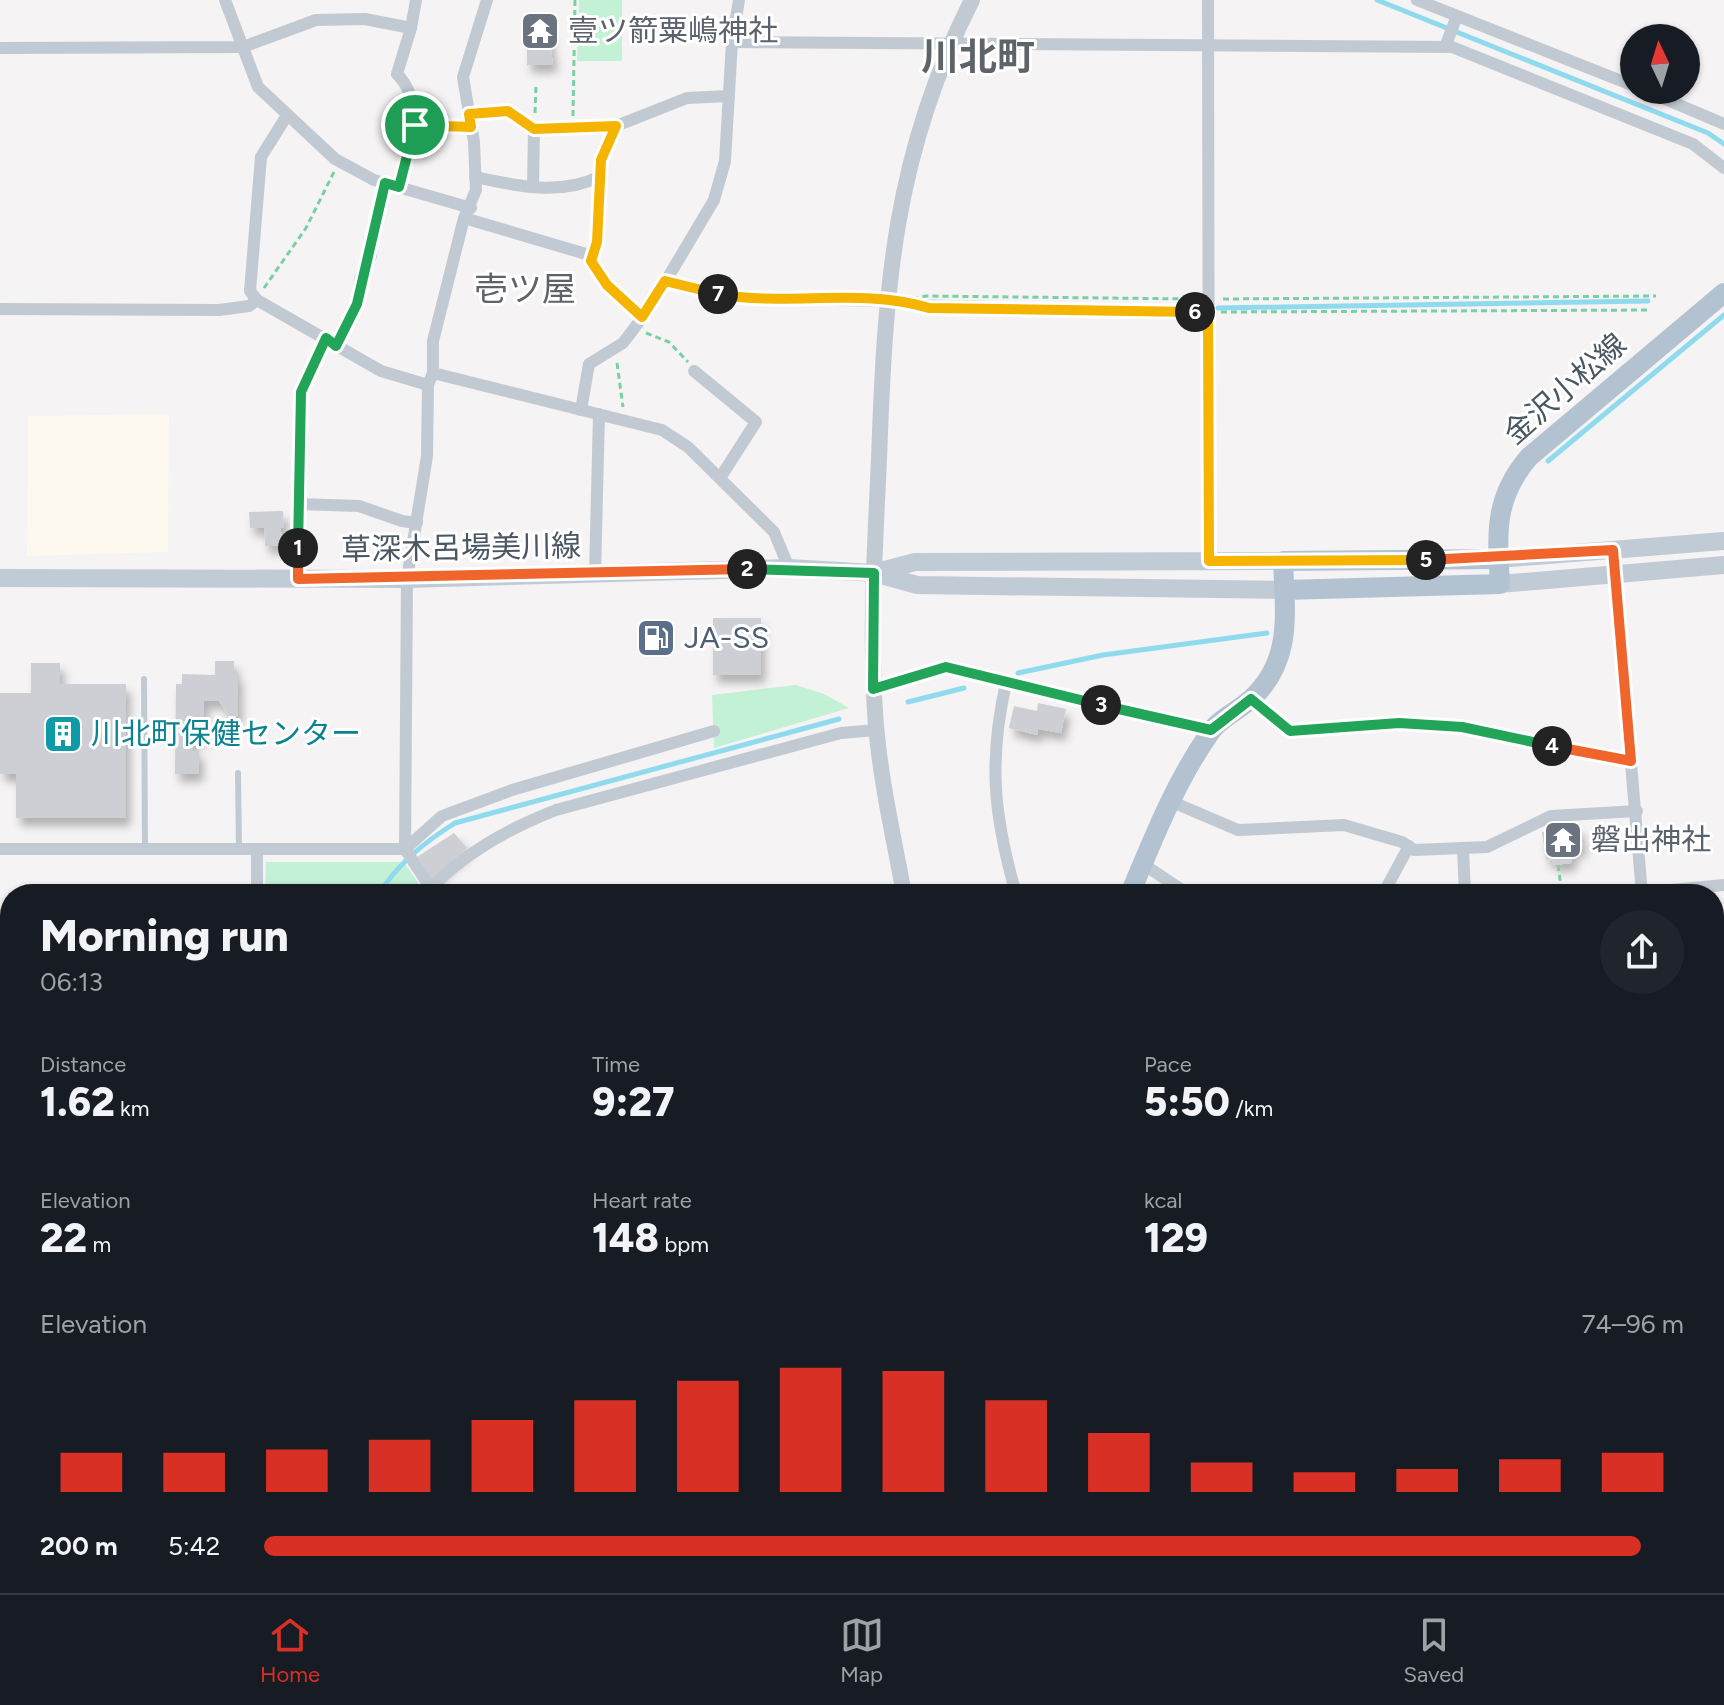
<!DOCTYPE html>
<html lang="en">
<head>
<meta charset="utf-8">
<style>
	:root { --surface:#171b24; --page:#20242c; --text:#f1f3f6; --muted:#9ea1a6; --line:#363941; --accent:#d93025 }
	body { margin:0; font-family:Figtree,"Noto Sans JP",sans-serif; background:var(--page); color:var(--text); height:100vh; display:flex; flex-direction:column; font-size:30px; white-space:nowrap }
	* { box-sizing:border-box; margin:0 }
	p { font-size:26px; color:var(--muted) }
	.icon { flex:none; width:44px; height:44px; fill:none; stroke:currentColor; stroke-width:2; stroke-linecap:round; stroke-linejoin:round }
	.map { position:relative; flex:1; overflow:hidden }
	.sheet { position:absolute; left:0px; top:884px; width:1724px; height:710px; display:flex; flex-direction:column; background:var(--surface); border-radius:32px 32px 0 0; box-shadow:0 2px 6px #0004 }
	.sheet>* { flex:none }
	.needle { width:52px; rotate:356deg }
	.tools { position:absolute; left:1620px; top:24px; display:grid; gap:16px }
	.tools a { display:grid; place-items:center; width:80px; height:80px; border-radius:50%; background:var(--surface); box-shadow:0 2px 6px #0004; font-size:40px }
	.pin { position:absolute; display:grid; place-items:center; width:68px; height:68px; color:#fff; margin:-34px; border:4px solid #fff; border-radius:50%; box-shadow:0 2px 8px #0007 }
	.km { position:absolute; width:40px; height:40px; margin:-20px; border-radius:50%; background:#222; color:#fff; font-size:22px; line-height:40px; text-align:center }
	.round { display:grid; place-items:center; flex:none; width:84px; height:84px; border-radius:42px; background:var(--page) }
	.head { display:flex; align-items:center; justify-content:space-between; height:136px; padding:0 40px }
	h1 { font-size:44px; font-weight:800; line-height:60px }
	.stats { display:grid; grid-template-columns:repeat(3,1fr); gap:12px; height:136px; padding:8px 40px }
	.stats div { display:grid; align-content:center }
	.stats b { font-size:40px; font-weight:800 }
	.stats small { font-size:22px; font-weight:400 }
	.stats p { font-size:22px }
	.chart { height:224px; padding:16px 40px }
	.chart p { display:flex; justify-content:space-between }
	.chart svg { width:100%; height:144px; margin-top:8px; stroke:var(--accent); stroke-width:6 }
	ul { padding:0 40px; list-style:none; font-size:26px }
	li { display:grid; grid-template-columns:128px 96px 1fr; align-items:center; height:60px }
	li i { height:20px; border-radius:10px; background:var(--accent) }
	.dock { display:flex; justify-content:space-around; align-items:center; height:112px; border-top:2px solid var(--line); background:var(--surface); font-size:22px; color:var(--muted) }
	.dock a { display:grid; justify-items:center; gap:4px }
	.dock .on { color:var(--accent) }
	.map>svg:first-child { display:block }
</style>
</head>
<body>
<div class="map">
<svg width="1724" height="1593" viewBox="0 0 1724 1593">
	<defs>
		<filter id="shadow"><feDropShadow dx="4.5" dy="8" stdDeviation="4" flood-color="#0004"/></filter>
	</defs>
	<rect width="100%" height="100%" fill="#f5f3f3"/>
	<path fill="#fdf9ef" d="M169 414 168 552 27 556 28 416Z"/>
	<g fill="#c3f1d5">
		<path d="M579 0H622V61H577Z"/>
		<path d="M796 685 824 694 849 708 714 748 712 695Z"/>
		<path d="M266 862H404L421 887 411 894H265Z"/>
		<path d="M24 1584H906V1593H0V1587Z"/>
	</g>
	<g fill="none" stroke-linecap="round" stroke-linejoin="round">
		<g stroke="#90daee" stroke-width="5">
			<path d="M1377 0 1708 133 1724 144"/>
			<path d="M928 302 1198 308"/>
			<path d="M1218 308 1648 301"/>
			<path d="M1548 461 1724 315"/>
			<path d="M1018 673 1103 655 1267 633"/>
			<path d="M908 702 964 688"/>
			<path d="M379 894C398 863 425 842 455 823L839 719"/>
			<path d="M0 1285 10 1283"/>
		</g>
	</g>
	<g fill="#cdcfd5" filter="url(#shadow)">
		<path d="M532 18H547L553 65H527V44H532Z"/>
		<path d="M283 511 284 528H280L284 546H265L264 528H250L249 512Z"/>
		<rect x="713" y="618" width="48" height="57"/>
		<path d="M215 661H234V674H238V717H230L219 701H204V738H193L192 751H199V774H175L176 684H182V674L215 675Z"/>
		<path d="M31 663H60V684H126V818H16V774H0V693H31Z"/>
		<path d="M1038 703 1066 709 1061 733 1038 729 1037 735 1009 728 1014 706 1037 711Z"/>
		<path d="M1564 822 1565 828 1579 826 1583 848 1574 850 1571 863 1554 865 1552 859 1546 860 1542 832 1549 831 1548 825Z"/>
		<path d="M454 833 467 848 432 880 417 857Z"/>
		<path d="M674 1584H759L760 1587 716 1593H620Z"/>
		<path d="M961 1584H1251L1252 1593H963Z"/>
	</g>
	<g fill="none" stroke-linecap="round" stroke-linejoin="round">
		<g stroke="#7ad0a6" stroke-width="3" stroke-dasharray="6 4" stroke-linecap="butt">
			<path d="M535 113 536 85"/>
			<path d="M573 116 575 0"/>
			<path d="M264 288 306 228 334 172"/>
			<path d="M1223 299 1656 296"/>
			<path d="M903 301 926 296 1195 299"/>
			<path d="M910 302 929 308 1193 312"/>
			<path d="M1221 312 1650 310"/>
			<path d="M646 333 669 342 688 362"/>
			<path d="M617 363 623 407"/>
			<path d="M1558 865 1562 894"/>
			<path d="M1714 1194 1724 1193"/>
			<path d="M1714 1207 1724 1206"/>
			<path d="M0 1271 10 1269"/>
			<path d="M0 1356 10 1354"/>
			<path d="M0 1579 10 1578"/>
			<path d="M1431 1584 1432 1593"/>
		</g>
		<g stroke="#c1cad2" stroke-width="6">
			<path d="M144 679 145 850"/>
			<path d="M238 773 239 849"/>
			<path d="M788 1593 857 1584"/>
		</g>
		<g stroke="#c1cad2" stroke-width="12">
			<path d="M225 0 258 87 335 159 374 180 471 208"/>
			<path d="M1208 0 1209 561"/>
			<path d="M1417 0 1634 86"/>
			<path d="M732 42 1452 47 1693 144 1724 168"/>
			<path d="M1445 47 1457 16"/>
			<path d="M0 48 243 47 316 20 365 19 411 28 416 0"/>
			<path d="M1644 90 1724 124"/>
			<path d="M469 114 508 111 534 129 616 126 687 98 729 96"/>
			<path d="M286 117 261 157 250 291 257 300 381 371 428 385"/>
			<path d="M415 125 471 127"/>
			<path d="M475 177C517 186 559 196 599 177L601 160 616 126"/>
			<path d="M399 187C408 151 427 104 397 74L411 28"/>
			<path d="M533 187 534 129"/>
			<path d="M464 218 586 254 607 285 642 317"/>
			<path d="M591 261 597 242 599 177"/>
			<path d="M665 281 740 298 887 301"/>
			<path d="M0 309 219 310 249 306 257 300"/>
			<path d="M336 346 357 304 360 279 371 256 372 236 385 183"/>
			<path d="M694 371 756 422 720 478"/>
			<path d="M433 373 662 430 688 447 774 532 789 568"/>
			<path d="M581 410 589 364 623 343 651 306 714 200 725 161 732 42 739 0"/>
			<path d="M298 504 359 506 402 521 417 523"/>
			<path d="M1613 550 1642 894"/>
			<path d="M595 574 599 414"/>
			<path d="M298 579 301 392 326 338"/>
			<path d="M1006 683C988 763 994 816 1016 894"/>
			<path d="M873 689 946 667 1211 730"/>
			<path d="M1251 699 1290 731 1399 723 1462 727 1631 761"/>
			<path d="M1170 801 1238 830 1344 825 1402 842 1414 850 1487 847 1551 816 1637 811"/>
			<path d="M0 849H257"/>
			<path d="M1463 850 1465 894"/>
			<path d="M1143 864 1188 894"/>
			<path d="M430 887 405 849 442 816 512 790 714 731"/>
			<path d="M257 894V849H405L407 579 427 456 428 385 433 373V341L464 218 476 190 474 142 463 77 487 0"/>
			<path d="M424 894C462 855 505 830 556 810L841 733 876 730"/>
			<path d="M1383 894 1409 846"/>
			<path d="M1628 894 1724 885"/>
			<path d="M0 1106H10"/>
			<path d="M0 1333 10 1331"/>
			<path d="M1714 1464 1724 1463"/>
			<path d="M1714 1513 1724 1512"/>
			<path d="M955 1584 957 1593"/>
			<path d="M1256 1584 1257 1593"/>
			<path d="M540 1593 601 1584"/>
			<path d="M883 1593 884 1584"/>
		</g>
		<path stroke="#c1cad2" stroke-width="16" d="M904 894C894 839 881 783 876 726 869 638 875 548 879 459 885 289 893 155 972 0"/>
		<g stroke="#c1cbd6" stroke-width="18">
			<path d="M1498 559 1724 541"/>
			<path d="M877 572 915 562 1283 561"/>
			<path d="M0 578 407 579 789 568 874 573 917 585 1284 590"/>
			<path d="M1500 584 1724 565"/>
		</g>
		<g stroke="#b3c2d1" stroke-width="20">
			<path d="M1284 590 1500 584C1497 532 1494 498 1529 457L1724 293"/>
			<path d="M1130 894C1153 839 1175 783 1209 734 1218 719 1238 711 1251 699 1293 661 1285 613 1283 561L1498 559"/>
			<path d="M924 1593V1584"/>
		</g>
	</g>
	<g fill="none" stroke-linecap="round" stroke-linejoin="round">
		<g stroke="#fff" stroke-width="16">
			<path id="split-1" d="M298 548 301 392 326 338 336 346 357 304 385 183 399 187 415 125"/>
		</g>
		<g stroke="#fff" stroke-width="16">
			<path id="split-2" d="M298 548V579L747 569"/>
		</g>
		<g stroke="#fff" stroke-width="16">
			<path id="split-3" d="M747 569 874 573 873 689 946 667 1101 705"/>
		</g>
		<g stroke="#fff" stroke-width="16">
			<path id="split-4" d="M1101 705 1211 730 1251 699 1290 731 1399 723 1462 727 1552 746"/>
		</g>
		<g stroke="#fff" stroke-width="16">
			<path id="split-5" d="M1426 560 1613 550 1631 761 1552 746"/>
		</g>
		<g stroke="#fff" stroke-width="16">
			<path id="split-6" d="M1195 312H1208L1209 561 1426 560"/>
		</g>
		<g stroke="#fff" stroke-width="16">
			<path id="split-7" d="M718 294C787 307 862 287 929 308L1195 312"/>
		</g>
		<g stroke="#fff" stroke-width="16">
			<path id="split-8" d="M415 125 471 127 469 114 508 111 534 129 616 126 601 160 597 242 591 261 607 285 642 317 665 281 718 294"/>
		</g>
		<use href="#split-1" stroke="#22a559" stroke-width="10"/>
		<use href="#split-2" stroke="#f0652b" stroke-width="10"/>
		<use href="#split-3" stroke="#22a559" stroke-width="10"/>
		<use href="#split-4" stroke="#22a559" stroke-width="10"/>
		<use href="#split-5" stroke="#f0652b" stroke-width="10"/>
		<use href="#split-6" stroke="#f5b400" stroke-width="10"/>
		<use href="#split-7" stroke="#f5b400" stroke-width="10"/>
		<use href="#split-8" stroke="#f5b400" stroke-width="10"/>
	</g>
	<defs>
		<g id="temple-square" transform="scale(2)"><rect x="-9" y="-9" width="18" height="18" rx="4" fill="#6b7280" stroke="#fff"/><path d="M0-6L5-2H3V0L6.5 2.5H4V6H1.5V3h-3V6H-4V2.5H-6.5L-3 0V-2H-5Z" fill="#fff"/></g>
		<g id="fuel-square" transform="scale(2)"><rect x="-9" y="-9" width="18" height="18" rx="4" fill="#5c6f8a" stroke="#fff"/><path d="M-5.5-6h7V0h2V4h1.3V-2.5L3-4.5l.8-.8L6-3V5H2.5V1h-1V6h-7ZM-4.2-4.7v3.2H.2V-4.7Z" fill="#fff"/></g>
		<g id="building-square" transform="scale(2)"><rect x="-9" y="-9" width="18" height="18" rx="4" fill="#0f9aa8" stroke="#fff"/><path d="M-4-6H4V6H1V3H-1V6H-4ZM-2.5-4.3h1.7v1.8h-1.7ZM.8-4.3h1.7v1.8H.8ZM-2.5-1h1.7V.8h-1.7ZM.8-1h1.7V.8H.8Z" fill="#fff"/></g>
	</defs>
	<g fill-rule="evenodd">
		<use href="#temple-square" x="540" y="31"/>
		<use href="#fuel-square" x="656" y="638"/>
		<use href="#building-square" x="63" y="734"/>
		<use href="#temple-square" x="1563" y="840"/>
	</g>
	<g text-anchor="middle" stroke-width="6" stroke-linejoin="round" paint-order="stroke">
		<g font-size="30" fill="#5b616d" stroke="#fff" text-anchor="start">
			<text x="568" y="41">壹ツ箭粟嶋神社</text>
			<text x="1591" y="850">磐出神社</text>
		</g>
		<g font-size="30" fill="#4a5661" stroke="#fff">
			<text transform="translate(1565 389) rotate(-41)" y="10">金沢小松線</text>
			<text transform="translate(461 548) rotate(-1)" y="10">草深木呂場美川線</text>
		</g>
		<g font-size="30" fill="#4e5e75" stroke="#fff" text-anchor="start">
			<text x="684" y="648">JA-SS</text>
		</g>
		<g font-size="30" fill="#0d838f" stroke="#fff" text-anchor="start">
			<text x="91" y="744">川北町保健センター</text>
		</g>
		<g font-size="34" fill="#5f6368" stroke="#fff">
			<text x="525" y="301">壱ツ屋</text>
		</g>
		<g font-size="38" font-weight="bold" fill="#5f6368" stroke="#fff">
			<text x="978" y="70">川北町</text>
		</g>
	</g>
</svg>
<div class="tools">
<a><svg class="needle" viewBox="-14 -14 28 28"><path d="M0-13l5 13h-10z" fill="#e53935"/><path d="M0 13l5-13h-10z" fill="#9ea1a6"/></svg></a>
</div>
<div class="pin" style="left:415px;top:125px;background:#1e9e55"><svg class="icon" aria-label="arrive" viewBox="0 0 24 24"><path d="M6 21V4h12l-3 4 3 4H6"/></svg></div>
<b class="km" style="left:298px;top:548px">1</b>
<b class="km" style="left:747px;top:569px">2</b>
<b class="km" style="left:1101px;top:705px">3</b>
<b class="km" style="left:1552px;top:746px">4</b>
<b class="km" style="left:1426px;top:560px">5</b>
<b class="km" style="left:1195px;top:312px">6</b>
<b class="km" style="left:718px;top:294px">7</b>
<section class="sheet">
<div class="head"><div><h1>Morning run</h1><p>06:13</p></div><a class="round"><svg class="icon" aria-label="share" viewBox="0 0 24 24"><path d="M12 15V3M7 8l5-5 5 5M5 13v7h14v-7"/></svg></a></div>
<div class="stats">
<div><p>Distance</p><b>1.62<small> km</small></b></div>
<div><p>Time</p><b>9:27</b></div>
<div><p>Pace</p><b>5:50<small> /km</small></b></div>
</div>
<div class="stats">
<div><p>Elevation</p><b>22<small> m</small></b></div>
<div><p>Heart rate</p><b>148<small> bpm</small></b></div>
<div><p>kcal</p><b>129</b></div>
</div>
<div class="chart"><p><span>Elevation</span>74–96 m</p>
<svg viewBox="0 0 160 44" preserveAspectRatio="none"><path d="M5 44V32M15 44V32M25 44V31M35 44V28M45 44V22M55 44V16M65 44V10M75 44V6M85 44V7M95 44V16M105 44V26M115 44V35M125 44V38M135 44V37M145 44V34M155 44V32"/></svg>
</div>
<ul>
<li><b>200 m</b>5:42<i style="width:97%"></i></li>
</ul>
</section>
</div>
<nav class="dock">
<a class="on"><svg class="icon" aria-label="home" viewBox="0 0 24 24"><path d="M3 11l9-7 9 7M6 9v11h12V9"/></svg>Home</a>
<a><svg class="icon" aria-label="map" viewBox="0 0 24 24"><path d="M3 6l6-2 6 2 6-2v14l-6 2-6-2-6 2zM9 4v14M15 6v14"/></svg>Map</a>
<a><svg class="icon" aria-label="saved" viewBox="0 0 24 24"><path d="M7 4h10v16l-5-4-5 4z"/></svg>Saved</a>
</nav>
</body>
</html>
